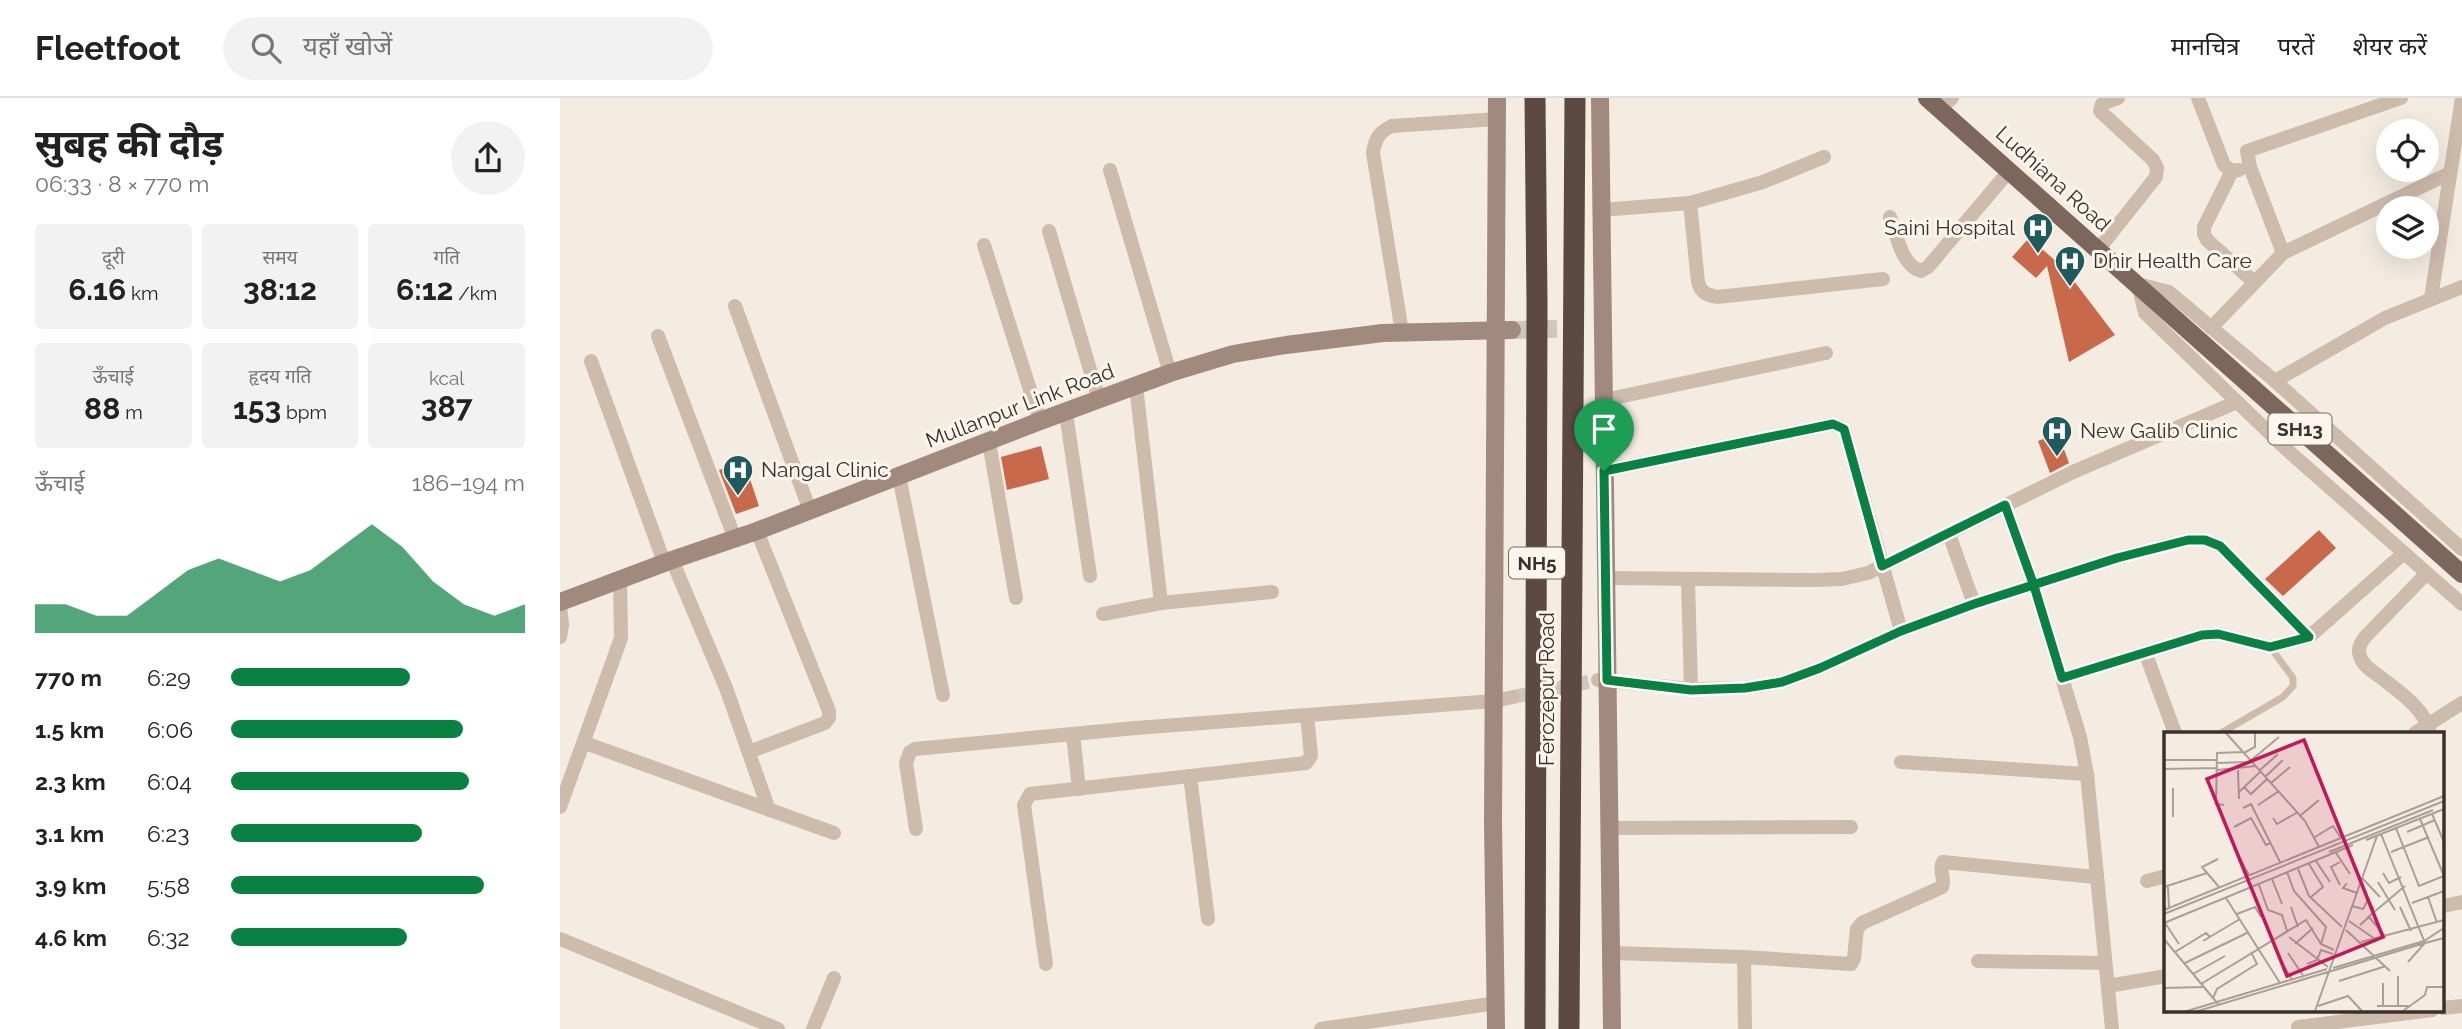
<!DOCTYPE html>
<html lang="hi">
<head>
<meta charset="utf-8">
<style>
	:root { --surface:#fff; --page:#f2f2f2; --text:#222; --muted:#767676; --line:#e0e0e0; --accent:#0b8043 }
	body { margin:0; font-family:Raleway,"Noto Sans Devanagari",sans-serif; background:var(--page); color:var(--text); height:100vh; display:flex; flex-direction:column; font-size:26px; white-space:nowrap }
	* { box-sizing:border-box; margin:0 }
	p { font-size:23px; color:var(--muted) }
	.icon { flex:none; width:38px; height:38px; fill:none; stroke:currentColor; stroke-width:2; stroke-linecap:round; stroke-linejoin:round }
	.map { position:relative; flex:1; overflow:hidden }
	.sheet { display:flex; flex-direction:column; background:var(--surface); width:560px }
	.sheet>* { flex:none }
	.fabs { position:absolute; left:1816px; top:21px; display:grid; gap:14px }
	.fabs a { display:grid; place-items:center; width:63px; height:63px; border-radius:50%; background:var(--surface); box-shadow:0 7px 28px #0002; font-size:35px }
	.pin { position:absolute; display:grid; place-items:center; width:60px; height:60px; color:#fff; margin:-72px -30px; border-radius:50% 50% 50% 0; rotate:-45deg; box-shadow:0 0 7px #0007 }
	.pin .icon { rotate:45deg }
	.round { display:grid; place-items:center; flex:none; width:74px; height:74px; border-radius:37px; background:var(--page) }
	.headline { display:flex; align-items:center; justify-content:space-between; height:119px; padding:0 35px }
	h1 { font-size:38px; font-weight:700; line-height:52px }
	.stats { display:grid; grid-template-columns:repeat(3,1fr); gap:10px; height:119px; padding:7px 35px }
	.stats div { display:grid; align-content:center; border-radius:7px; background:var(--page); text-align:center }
	.stats b { font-size:30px; font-weight:700 }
	.stats small { font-size:19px; font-weight:400 }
	.stats p { font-size:19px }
	.chart { height:196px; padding:14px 35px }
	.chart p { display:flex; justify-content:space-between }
	.chart svg { width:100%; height:126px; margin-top:7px; fill:var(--accent); opacity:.7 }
	ul { padding:0 35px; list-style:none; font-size:23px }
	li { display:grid; grid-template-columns:112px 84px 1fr; align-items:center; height:52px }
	li i { height:18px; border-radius:9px; background:var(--accent) }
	header { display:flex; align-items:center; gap:42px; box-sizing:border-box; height:98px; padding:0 35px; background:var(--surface); border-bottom:2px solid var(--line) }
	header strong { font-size:33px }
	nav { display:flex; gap:38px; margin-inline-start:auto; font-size:24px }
	.search { width:490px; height:63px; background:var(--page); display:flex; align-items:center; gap:18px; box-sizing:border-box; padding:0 24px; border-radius:38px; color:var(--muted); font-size:26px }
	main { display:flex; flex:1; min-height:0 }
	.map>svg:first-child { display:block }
</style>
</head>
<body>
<header>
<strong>Fleetfoot</strong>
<div class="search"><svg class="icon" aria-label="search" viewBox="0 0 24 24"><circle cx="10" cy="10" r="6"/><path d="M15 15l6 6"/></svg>यहाँ खोजें</div>
<nav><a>मानचित्र</a><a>परतें</a><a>शेयर करें</a></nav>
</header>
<main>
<section class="sheet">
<div class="headline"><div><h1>सुबह की दौड़</h1><p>06:33 · 8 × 770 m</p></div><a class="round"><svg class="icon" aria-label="share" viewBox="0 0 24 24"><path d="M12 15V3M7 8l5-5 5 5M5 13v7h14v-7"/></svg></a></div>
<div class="stats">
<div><p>दूरी</p><b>6.16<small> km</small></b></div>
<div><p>समय</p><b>38:12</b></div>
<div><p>गति</p><b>6:12<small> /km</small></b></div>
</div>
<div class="stats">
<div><p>ऊँचाई</p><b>88<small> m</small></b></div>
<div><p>हृदय गति</p><b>153<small> bpm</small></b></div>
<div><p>kcal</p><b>387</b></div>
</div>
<div class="chart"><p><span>ऊँचाई</span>186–194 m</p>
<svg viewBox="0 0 160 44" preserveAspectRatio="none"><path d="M0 44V34L10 34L20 38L30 38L40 30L50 22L60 18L70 22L80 26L90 22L100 14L110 6L120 14L130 26L140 34L150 38L160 34V44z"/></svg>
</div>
<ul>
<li><b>770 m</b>6:29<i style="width:61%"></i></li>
<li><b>1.5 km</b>6:06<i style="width:79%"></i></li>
<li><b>2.3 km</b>6:04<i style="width:81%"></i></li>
<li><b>3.1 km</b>6:23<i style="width:65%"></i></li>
<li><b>3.9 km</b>5:58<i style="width:86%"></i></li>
<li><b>4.6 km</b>6:32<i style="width:60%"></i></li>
</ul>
</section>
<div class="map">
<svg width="1902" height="931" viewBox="0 0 1902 931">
	<rect width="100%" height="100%" fill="#f4ebe1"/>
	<g fill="#c8694b">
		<path d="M1469 140 1504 170 1555 237 1509 264 1487 168 1476 180 1452 159Z"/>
		<path d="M1498 335 1509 365 1490 375 1478 343Z"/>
		<path d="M481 348 489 381 447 392 441 359Z"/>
		<path d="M184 363 199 408 176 416 159 372Z"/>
		<path d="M1759 432 1776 450 1723 498 1705 481Z"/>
	</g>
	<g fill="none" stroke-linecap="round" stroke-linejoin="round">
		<path stroke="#cfc6bd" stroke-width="14" stroke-dasharray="14 7" stroke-linecap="butt" d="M953 599 1038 582"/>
		<path stroke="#cfc6bd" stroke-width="18" stroke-dasharray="18 9" stroke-linecap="butt" d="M952 232 1031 230"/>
		<path stroke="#cdbbac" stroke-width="7" d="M1661 635 1723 599 1733 588V580L1711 550"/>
		<g stroke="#cdbbac" stroke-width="14">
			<path d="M1638 0 1664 67 1672 73 1679 72"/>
			<path d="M1379 11 1392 0"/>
			<path d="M550 72 610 275"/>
			<path d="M1672 73 1644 129V136L1647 142 1694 184"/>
			<path d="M1130 105 1138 184C1141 195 1147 197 1157 199L1323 181"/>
			<path d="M1041 112 1130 105 1203 84 1264 59"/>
			<path d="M1330 119C1337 137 1341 167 1361 173L1368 169 1449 73"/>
			<path d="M489 133 539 302"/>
			<path d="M424 147 480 323"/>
			<path d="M1538 152 1596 79 1597 70 1593 62 1540 13 1542 6 1558 0"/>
			<path d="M1723 155 1690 69 1687 53 1841 0"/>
			<path d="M1871 200 1902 0"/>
			<path d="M175 208 250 413"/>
			<path d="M1651 230 1723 155 1890 75"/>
			<path d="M842 234 813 55C815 41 819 34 832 28L937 21"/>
			<path d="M98 238 175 441"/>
			<path d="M31 263 104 464"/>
			<path d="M1715 283 1825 220 1902 189"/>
			<path d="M1044 302 1266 255"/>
			<path d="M506 315 530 478"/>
			<path d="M429 344 456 500"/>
			<path d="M1044 373 1273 326 1284 331 1341 533"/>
			<path d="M339 378 383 597"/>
			<path d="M1445 407 1474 488 1502 580"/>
			<path d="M1389 436 1414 506"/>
			<path d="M1902 451 1715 283 1609 194 1578 186 1585 215 1725 350 1902 506"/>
			<path d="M112 462 166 590 209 712"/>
			<path d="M1867 475 1806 538C1801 544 1797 551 1800 558 1802 567 1812 573 1819 578 1837 592 1866 611 1870 635"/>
			<path d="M1046 480 1254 482 1282 481 1308 475 1513 374 1677 304"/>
			<path d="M1128 482 1131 591"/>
			<path d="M601 505 712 494"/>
			<path d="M0 507 2 527 0 539"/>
			<path d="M543 516 601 505 576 288"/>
			<path d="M1585 554 1615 635"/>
			<path d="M1038 582 1131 591 1185 590 1222 584 1260 570 1341 533 1414 506 1557 460 1627 442H1645L1660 448 1749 539 1844 455"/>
			<path d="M1855 635 1902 605"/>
			<path d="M513 636 519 691"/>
			<path d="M25 645 274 735"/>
			<path d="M189 654 265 625 269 620V613L197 433"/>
			<path d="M1341 664 1527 676"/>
			<path d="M630 678 648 821"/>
			<path d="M0 709 61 540 60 481"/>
			<path d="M1049 730 1291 729"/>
			<path d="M356 731 346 665 350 654 355 651 576 630 934 603 953 599"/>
			<path d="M1587 783 1606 778"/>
			<path d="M1883 808 1902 804"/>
			<path d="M0 841 218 931"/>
			<path d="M1052 855 1184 859 1291 866 1294 860 1297 831 1302 825 1382 789C1386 781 1378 773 1383 764L1535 779"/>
			<path d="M1184 859 1185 931"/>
			<path d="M1418 863 1545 865"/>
			<path d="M486 866 464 707 470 696 746 665 751 658 747 617"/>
			<path d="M1548 888 1606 878"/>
			<path d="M1883 910 1902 908"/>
			<path d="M1738 929 1872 912"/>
			<path d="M253 931 274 880"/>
			<path d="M761 931 936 905"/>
			<path d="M1552 931 1527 676 1520 639 1502 580 1642 537 1658 536 1710 549 1749 539"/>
		</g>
		<g stroke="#a18a7d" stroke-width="18">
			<path d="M1040 0 1052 931"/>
			<path d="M0 504 112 462 197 433 480 323 610 275 673 256 726 247 823 235 952 232"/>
			<path d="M936 931 933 725 937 0"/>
		</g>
		<path stroke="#7d675c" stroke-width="18" d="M1367 0 1902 476"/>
		<g stroke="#5c4a42" stroke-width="21">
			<path d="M975 931 977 206 975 0"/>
			<path d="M1009 931 1015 0"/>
		</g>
	</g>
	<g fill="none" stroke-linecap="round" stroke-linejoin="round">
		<g stroke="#fff" stroke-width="14">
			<path id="route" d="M1044 373 1047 582 1131 592 1185 590 1222 584 1260 570 1341 533 1414 506 1557 460 1628 442H1645L1660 448 1749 539 1710 549 1658 536 1642 537 1502 580 1474 488 1445 407 1322 468 1284 331 1273 326 1044 373"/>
		</g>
		<use href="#route" stroke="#0b8043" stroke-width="9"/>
	</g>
	<defs>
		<g id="hospital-pin" transform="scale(1.575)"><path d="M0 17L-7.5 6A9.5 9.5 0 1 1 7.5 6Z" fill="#1f5a5e" stroke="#fbf5ee"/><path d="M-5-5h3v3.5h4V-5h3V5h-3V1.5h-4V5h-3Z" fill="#fff"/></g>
	</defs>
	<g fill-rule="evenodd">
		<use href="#hospital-pin" x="1478" y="130"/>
		<use href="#hospital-pin" x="1510" y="163"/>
		<use href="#hospital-pin" x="1497" y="333"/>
		<use href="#hospital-pin" x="178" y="372"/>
	</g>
	<g text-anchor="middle" stroke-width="6" stroke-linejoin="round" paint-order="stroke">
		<g fill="#fbf5ee" stroke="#756b66" stroke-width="2">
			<rect x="1708.5" y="315.5" width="63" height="31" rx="5"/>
			<rect x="949" y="449.5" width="56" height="31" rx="5"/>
		</g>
		<g font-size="19" font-weight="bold" fill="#3b302b">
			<text x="1740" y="338">SH13</text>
			<text x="977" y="472">NH5</text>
		</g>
		<g font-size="21" fill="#3b302b" stroke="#fbf5ee">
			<text transform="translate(1493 81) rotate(42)" y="7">Ludhiana Road</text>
			<text transform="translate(460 308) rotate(-21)" y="7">Mullanpur Link Road</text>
			<text transform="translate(987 591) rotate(-90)" y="7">Ferozepur Road</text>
		</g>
		<g font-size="21" fill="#3b302b" stroke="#fbf5ee" text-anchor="start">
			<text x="1455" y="137" text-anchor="end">Saini Hospital</text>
			<text x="1533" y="170">Dhir Health Care</text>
			<text x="1520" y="340">New Galib Clinic</text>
			<text x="201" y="379">Nangal Clinic</text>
		</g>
	</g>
	<g transform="translate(1604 634)">
		<rect width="280" height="280" fill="#f4ebe1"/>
		<path fill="none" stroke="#aaa098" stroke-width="2" d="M62 1 141 89 155 115M80 21 91 15V1M0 28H53M53 31 85 30 115 5M0 37 53 36M53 38 92 34M74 38 75 67M96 38 114 22M101 45 119 28M107 51 126 35M80 55 87 62 103 47M75 60 97 39M60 73 52 72 53 21 79 20M94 73 115 59M79 76 87 72 116 130M268 82 280 110M137 83 155 68M9 85V56M109 86 113 92 134 80M70 95 87 86 102 113 107 111M232 96 255 154 280 144 256 87M243 100 271 88M217 102 261 211 280 206M151 105 169 94 177 106M202 108 280 77M70 116 85 143M165 120 269 78M227 120 265 105M172 121 186 142M54 127 38 135 55 155M152 129 166 150M176 130 167 135 176 153M145 132 159 155 147 165M134 137 145 164 178 195M123 140 130 159 162 195 157 212 170 218M219 141 225 151 237 145M198 146 216 165M108 147 118 172M214 150 231 178M183 151 179 156 193 161M95 153 104 178 118 183 123 199M0 155 43 141M4 155 5 176M264 165 273 191M62 166 116 251 163 237M248 171 280 159M188 174 199 177 204 168 210 177M127 175 134 195M236 175 247 199M0 178 280 64M0 182 280 69M73 182 91 175 97 185M203 186 241 154M185 189 211 207M0 191 189 113M1 191 15 212M196 193 205 185 222 205M182 198 226 239M125 205 164 235M0 207 54 272M39 209 76 187M197 210 280 188M131 212 149 196M11 220 42 201 46 205M124 221 140 245M116 227 128 248M21 231 85 200M143 232 153 228 157 218 169 222M169 236 260 209 280 196M29 242 61 224M234 244V274M175 249 222 234M219 251V274M37 252 142 188 157 212M0 256 39 255M49 266 53 257 93 232 87 220M154 274 184 264 198 279M213 274H245M23 279 116 251M34 279 261 211 244 230M151 279 213 104M239 279 261 263 263 255H280"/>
		<path fill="#c2185b" fill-opacity="0.15" stroke="#c2185b" stroke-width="3.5" d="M140 8 219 205 123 244 43 47Z"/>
		<rect width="280" height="280" fill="none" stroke="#3b302b" stroke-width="3.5"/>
	</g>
</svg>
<div class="fabs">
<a><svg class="icon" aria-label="locate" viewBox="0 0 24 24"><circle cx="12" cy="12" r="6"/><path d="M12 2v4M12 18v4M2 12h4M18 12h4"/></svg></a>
<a><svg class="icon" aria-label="layers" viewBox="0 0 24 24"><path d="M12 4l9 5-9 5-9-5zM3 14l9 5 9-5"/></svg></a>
</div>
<div class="pin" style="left:1044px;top:373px;background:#1e9e55"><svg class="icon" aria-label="arrive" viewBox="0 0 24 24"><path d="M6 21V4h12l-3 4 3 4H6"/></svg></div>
</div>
</main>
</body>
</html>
